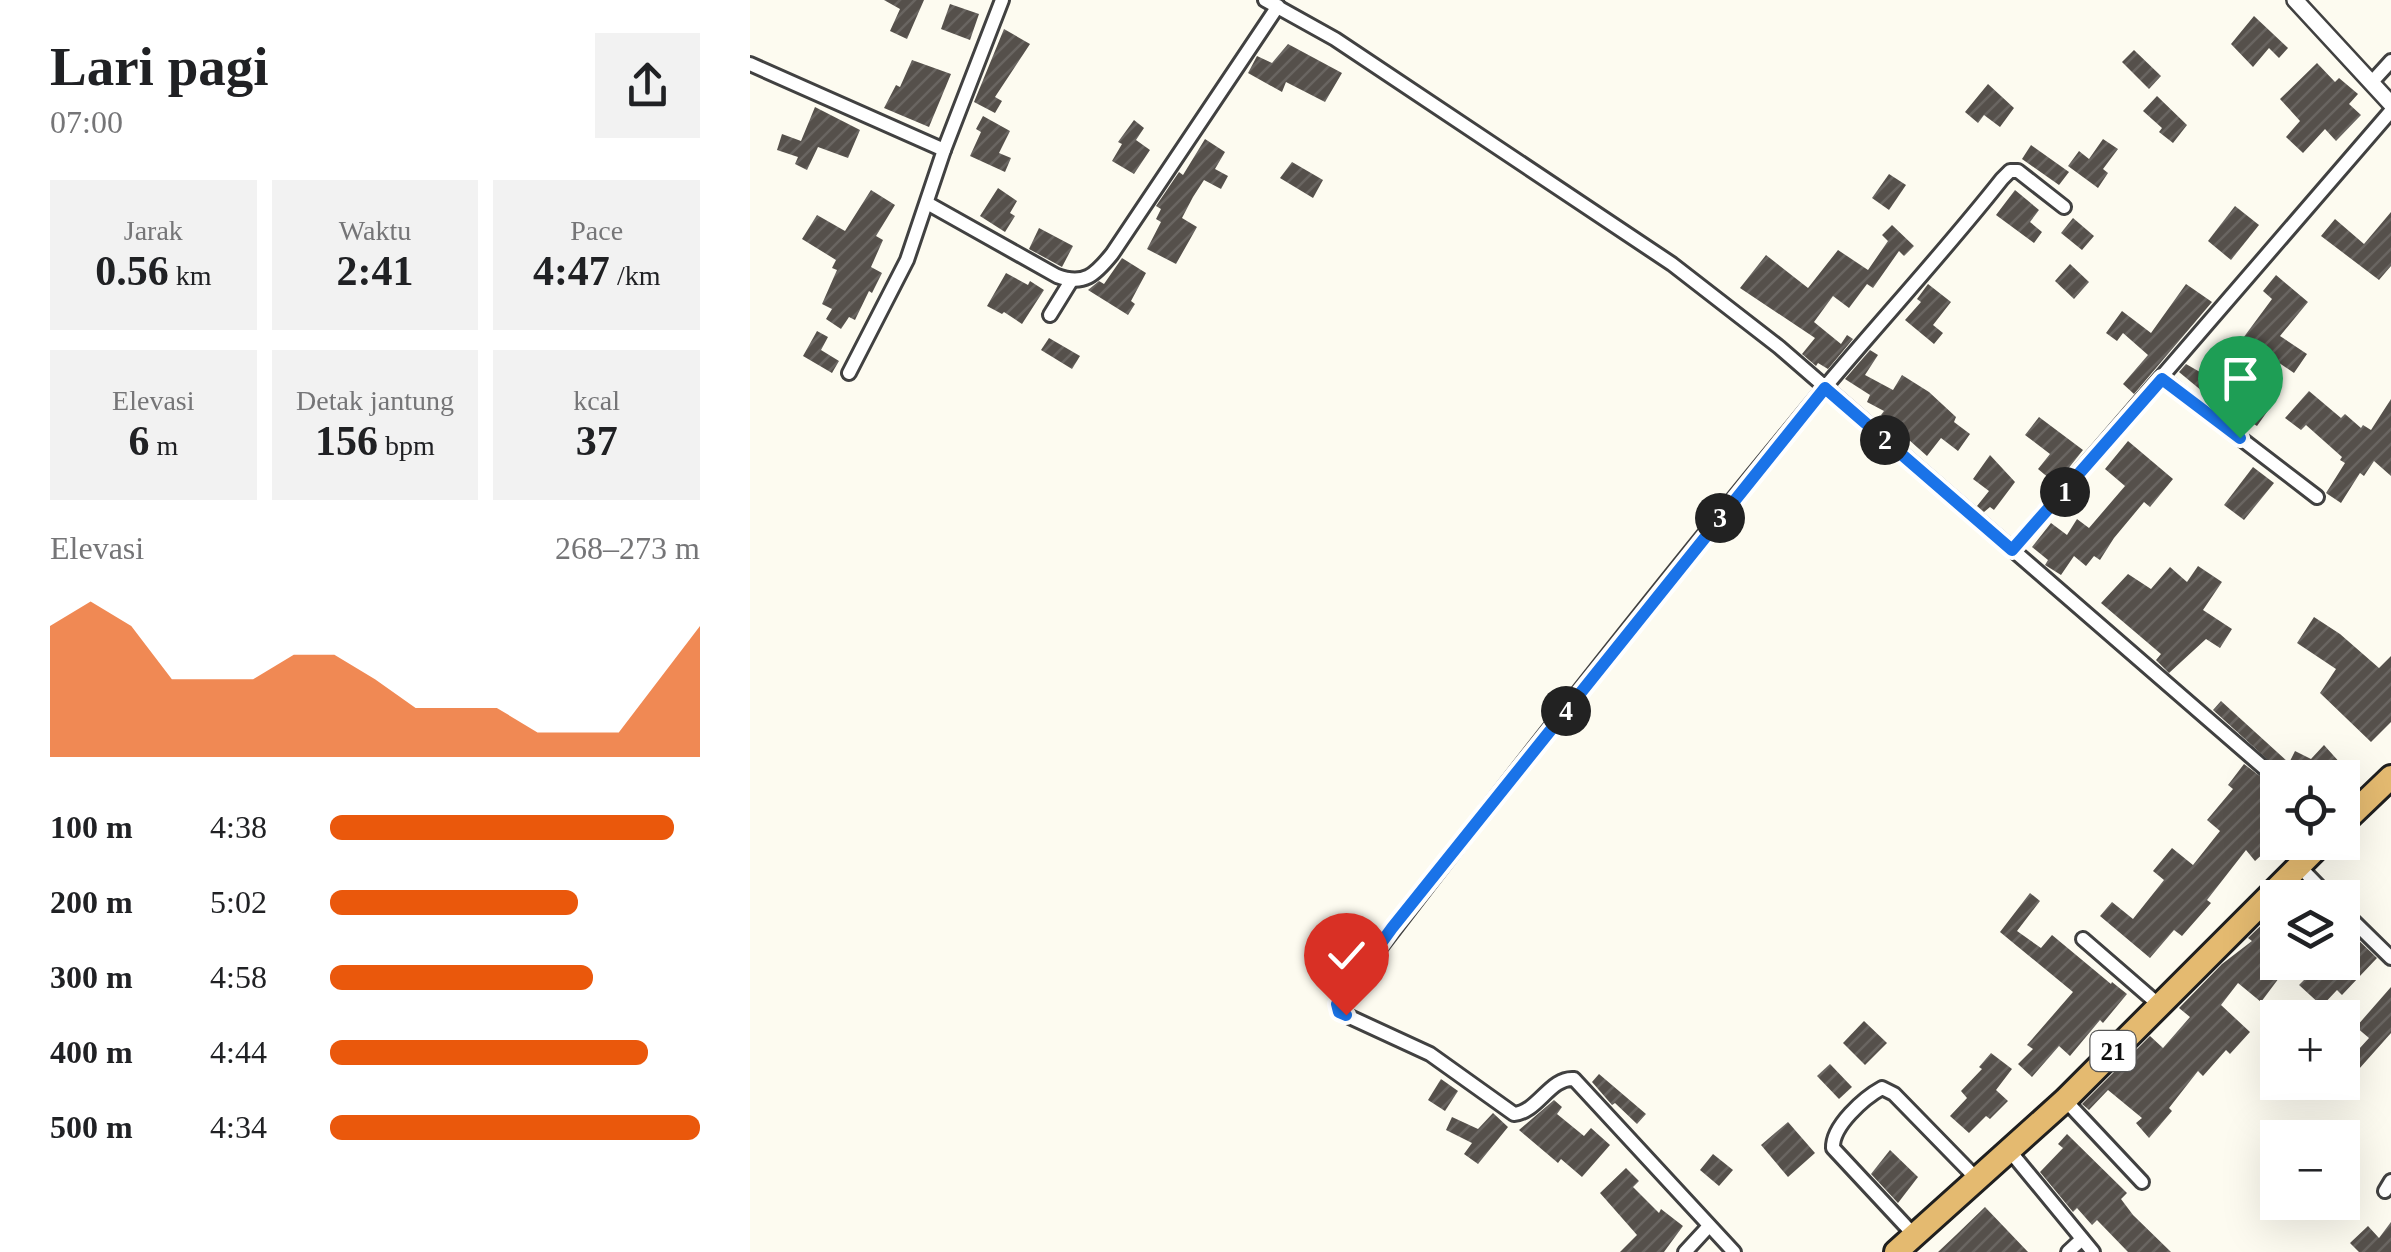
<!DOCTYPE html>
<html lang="id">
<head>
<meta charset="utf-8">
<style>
	:root { --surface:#fff; --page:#f2f2f2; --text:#202124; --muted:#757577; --accent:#ea580c }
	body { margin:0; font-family:Georgia,serif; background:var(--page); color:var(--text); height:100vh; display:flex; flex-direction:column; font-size:38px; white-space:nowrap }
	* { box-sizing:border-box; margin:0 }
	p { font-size:32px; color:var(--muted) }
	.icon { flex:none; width:55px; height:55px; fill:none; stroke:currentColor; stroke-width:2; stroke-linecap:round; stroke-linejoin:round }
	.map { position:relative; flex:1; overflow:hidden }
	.drawer { display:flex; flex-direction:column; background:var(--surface); width:750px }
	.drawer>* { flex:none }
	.tools { position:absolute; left:1510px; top:760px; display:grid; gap:20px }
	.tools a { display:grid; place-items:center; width:100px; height:100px; border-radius:0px; background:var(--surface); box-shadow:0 10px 40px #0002; font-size:50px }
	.pin { position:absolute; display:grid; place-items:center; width:85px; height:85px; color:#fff; margin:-102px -42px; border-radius:50% 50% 50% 0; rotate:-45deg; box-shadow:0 0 10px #0007 }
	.pin .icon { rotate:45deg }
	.km { position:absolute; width:50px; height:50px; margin:-25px; border-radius:50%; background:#222; color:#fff; font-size:28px; line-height:50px; text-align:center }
	.round { display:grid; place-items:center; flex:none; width:105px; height:105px; border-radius:0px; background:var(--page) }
	.head { display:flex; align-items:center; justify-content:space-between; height:170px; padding:0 50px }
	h1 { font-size:55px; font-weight:700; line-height:75px }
	.figures { display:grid; grid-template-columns:repeat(3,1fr); gap:15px; height:170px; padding:10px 50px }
	.figures div { display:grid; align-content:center; border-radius:0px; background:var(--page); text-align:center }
	.figures b { font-size:42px; font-weight:700 }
	.figures small { font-size:28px; font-weight:400 }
	.figures p { font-size:28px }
	.chart { height:280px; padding:20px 50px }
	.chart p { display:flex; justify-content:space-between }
	.chart svg { width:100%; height:180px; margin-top:10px; fill:var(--accent); opacity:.7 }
	ul { padding:0 50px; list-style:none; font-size:32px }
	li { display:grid; grid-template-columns:160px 120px 1fr; align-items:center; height:75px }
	li i { height:25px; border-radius:12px; background:var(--accent) }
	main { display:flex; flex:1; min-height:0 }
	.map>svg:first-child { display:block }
</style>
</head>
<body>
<main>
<section class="drawer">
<div class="head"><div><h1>Lari pagi</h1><p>07:00</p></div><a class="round"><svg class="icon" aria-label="share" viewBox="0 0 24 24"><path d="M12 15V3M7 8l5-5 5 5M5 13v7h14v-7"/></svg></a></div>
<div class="figures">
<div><p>Jarak</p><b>0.56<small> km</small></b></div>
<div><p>Waktu</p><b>2:41</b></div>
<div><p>Pace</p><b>4:47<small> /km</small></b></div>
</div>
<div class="figures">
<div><p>Elevasi</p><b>6<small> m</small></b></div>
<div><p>Detak jantung</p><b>156<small> bpm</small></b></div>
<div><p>kcal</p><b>37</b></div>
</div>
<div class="chart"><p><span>Elevasi</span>268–273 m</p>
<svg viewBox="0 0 160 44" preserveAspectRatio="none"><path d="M0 44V12L10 6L20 12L30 25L40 25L50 25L60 19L70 19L80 25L90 32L100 32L110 32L120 38L130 38L140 38L150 25L160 12V44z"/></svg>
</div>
<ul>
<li><b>100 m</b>4:38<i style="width:93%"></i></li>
<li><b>200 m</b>5:02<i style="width:67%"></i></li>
<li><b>300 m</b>4:58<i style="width:71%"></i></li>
<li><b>400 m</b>4:44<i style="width:86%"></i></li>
<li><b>500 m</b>4:34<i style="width:100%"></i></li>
</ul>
</section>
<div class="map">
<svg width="1641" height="1252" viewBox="0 0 1641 1252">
	<defs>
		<pattern id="building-hatch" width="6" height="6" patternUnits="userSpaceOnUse" patternTransform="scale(2.5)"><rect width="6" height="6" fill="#55504b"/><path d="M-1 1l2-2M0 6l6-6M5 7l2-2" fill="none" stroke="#696561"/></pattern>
	</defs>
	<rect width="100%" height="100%" fill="#fdfbf0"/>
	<g fill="url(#building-hatch)">
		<path d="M134 0H174L157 39 140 31 150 9Z"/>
		<path d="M200 4 229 14 220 40 191 29Z"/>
		<path d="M1504 16 1538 48 1529 58 1519 48 1503 67 1481 44Z"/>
		<path d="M254 29 280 44 245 97 252 101 245 113 224 102Z"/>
		<path d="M538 44 592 73 575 102 536 82 532 92 498 73 507 56 522 63Z"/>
		<path d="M1384 50 1411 76 1399 89 1372 62Z"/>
		<path d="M162 60 201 74 179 127 134 108 146 85 150 87Z"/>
		<path d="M1567 63 1585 82 1589 78 1608 94 1599 104 1611 115 1586 141 1575 129 1553 153 1536 137 1550 121 1530 99Z"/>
		<path d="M1238 84 1264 108 1250 127 1234 115 1228 123 1215 112Z"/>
		<path d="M1407 96 1437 125 1423 143 1409 132 1412 128 1393 111Z"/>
		<path d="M65 107 110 130 98 158 68 147 57 170 45 164 48 157 27 150 32 134 51 141Z"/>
		<path d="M233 116 260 131 249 153 261 158 255 172 220 156 231 132 226 129Z"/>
		<path d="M384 120 394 128 386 140 400 150 384 174 362 161 372 144 368 142Z"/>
		<path d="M455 139 475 152 465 169 478 176 471 189 454 180 443 197 432 218 447 227 426 264 397 249 411 222 406 219 411 209 406 206 429 172 433 175Z"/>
		<path d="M1353 139 1368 149 1353 169 1358 173 1348 188 1318 166 1329 151 1339 159Z"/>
		<path d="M1281 145 1319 172 1309 185 1272 159Z"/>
		<path d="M542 162 573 180 563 198 530 178Z"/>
		<path d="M1139 174 1156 185 1139 210 1122 198Z"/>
		<path d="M248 188 267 201 260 213 265 216 255 232 230 216Z"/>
		<path d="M121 190 145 205 126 236 133 240 121 267 132 273 122 293 119 291 105 320 99 317 91 329 76 319 82 309 72 304 87 270 82 268 86 260 52 239 67 215 95 231Z"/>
		<path d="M1265 190 1289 210 1280 222 1292 232 1284 243 1246 215Z"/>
		<path d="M1485 206 1509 225 1481 260 1458 241Z"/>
		<path d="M1641 212V266L1629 280 1571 236 1585 219 1614 244Z"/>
		<path d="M1323 218 1344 236 1332 250 1311 233Z"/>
		<path d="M1142 225 1164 246 1154 256 1149 251 1123 288 1117 284 1099 308 1083 296 1064 322 1091 344 1097 335 1103 339 1078 369 1068 363 1066 366 1052 354 1065 338 990 288 1016 255 1058 288 1088 250 1118 270 1138 241 1132 235Z"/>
		<path d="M289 228 323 246 312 267 279 249Z"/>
		<path d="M372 258 396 273 381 301 385 304 378 315 338 290 349 281 354 284Z"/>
		<path d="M1320 264 1339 282 1324 299 1305 281Z"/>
		<path d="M256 273 278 285 280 281 294 290 272 324 254 312 252 314 237 306Z"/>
		<path d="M1526 275 1558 302 1530 336 1557 354 1544 373 1506 347 1489 370 1508 382 1504 388 1524 402 1507 426 1482 410 1490 397 1465 376 1522 299 1513 291Z"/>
		<path d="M1178 284 1201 302 1183 325 1193 333 1184 344 1155 320 1171 302 1167 299Z"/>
		<path d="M1436 284 1462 302 1384 394 1373 384 1398 355 1373 333 1367 341 1356 333 1372 311 1401 333Z"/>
		<path d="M67 331 78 337 71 350 89 361 82 373 53 356Z"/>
		<path d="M299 338 330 356 322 369 291 350Z"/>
		<path d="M1120 350 1128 355 1115 375 1143 390 1152 375 1179 392 1206 417 1204 422 1220 434 1208 451 1191 438 1177 456 1131 415 1134 411 1117 402 1120 395 1095 379Z"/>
		<path d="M1436 364 1469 383 1458 396 1429 372Z"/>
		<path d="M1559 391 1591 418 1595 414 1611 428 1613 425 1621 430 1641 399V476L1624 461 1614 476 1610 473 1591 503 1576 493 1595 463 1590 460 1592 457 1556 425 1551 430 1535 418Z"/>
		<path d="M1289 417 1333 450 1306 484 1288 469 1300 454 1275 435Z"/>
		<path d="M1378 441 1423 479 1400 507 1394 502 1364 538 1350 560 1344 556 1336 566 1324 556 1311 575 1295 565 1298 560 1282 547 1301 523 1317 535 1327 519 1339 528 1375 486 1355 469Z"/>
		<path d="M1240 455 1265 482 1244 510 1240 507 1234 512 1227 506 1239 491 1223 479Z"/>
		<path d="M1503 467 1524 483 1494 520 1474 505Z"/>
		<path d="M1448 566 1472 582 1453 610 1482 629 1470 648 1456 639 1419 673 1406 660 1411 654 1351 603 1378 574 1401 589 1420 567 1437 582Z"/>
		<path d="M1564 617 1590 634 1629 668 1641 656V722L1621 742 1570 693 1586 669 1547 643Z"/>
		<path d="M1471 701 1539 763 1545 751 1561 759 1574 745 1592 765 1578 778H1538L1463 710Z"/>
		<path d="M1494 764 1528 790V840L1505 861 1496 850 1457 900 1461 903 1432 936 1424 930 1400 958 1350 916 1362 902 1383 919 1414 880 1403 871 1422 848 1443 865 1470 831 1457 820 1483 789 1478 785Z"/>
		<path d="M1280 893 1290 901 1267 931 1291 948 1302 935 1361 984 1362 982 1377 994 1353 1023 1350 1020 1320 1056 1309 1046 1282 1077 1268 1064 1283 1049 1277 1045 1323 992 1250 932Z"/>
		<path d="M1528 909V962H1541L1511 1002 1488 983 1471 1005 1500 1032 1480 1054 1476 1050 1453 1076 1448 1071 1419 1108 1422 1111 1399 1138 1386 1123 1392 1118 1358 1090 1339 1110 1332 1104 1400 1036 1413 1048 1440 1017 1429 1008 1472 964 1502 941 1498 938Z"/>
		<path d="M1601 933 1627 958 1592 995 1587 990 1572 1006 1549 985 1572 962H1592V941Z"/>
		<path d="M1641 987V1033L1609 1069 1599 1060 1619 1038 1606 1027Z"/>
		<path d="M1114 1021 1137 1043 1115 1065 1093 1043Z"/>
		<path d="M1241 1053 1262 1069 1246 1090 1258 1101 1240 1119 1236 1116 1219 1133 1200 1116 1217 1098 1211 1091 1232 1069 1229 1067Z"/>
		<path d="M1080 1064 1102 1087 1089 1099 1067 1076Z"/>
		<path d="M849 1074 896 1114 887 1124 865 1103 862 1105 842 1082Z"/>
		<path d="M691 1079 708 1091 695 1111 678 1100Z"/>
		<path d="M804 1100 812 1107 807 1114 834 1136 841 1128 860 1145 832 1177 811 1159 808 1163 769 1130Z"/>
		<path d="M743 1113 758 1127 728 1164 714 1154 722 1143 696 1130 702 1117 728 1129Z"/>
		<path d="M1038 1122 1065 1153 1038 1177 1011 1145Z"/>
		<path d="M1317 1134 1377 1193 1371 1199 1383 1215 1421 1252H1378L1347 1220 1342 1225 1327 1208 1323 1212 1290 1172 1313 1148 1308 1144Z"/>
		<path d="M1140 1150 1168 1177 1148 1203 1121 1174Z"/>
		<path d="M963 1154 983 1170 969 1186 950 1170Z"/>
		<path d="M876 1168 889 1181 883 1187 909 1213 911 1209 933 1226 914 1252H870L887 1235 850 1193Z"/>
		<path d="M1235 1207 1278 1252H1188L1206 1235Z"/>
		<path d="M1641 1222V1252H1609L1600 1243 1618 1226 1629 1238Z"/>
	</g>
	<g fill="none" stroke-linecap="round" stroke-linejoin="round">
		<g stroke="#414141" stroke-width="18">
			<g id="minor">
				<path d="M515 0 585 39 922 264 1029 347 1528 780"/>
				<path d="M0 64 194 150"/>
				<path d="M1621 83 1641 61"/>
				<path d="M177 203 307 276C334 286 345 275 362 254L528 6"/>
				<path d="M300 315 321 281"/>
				<path d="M99 373 157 260 194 150 252 0"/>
				<path d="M1413 379 1567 497"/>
				<path d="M1262 550 1641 111"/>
				<path d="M1549 866 1580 898"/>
				<path d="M1592 910 1641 958"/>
				<path d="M1333 939 1408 1004"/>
				<path d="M1315 1100 1392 1182"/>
				<path d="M1259 1150 1343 1252"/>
				<path d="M1635 1191 1641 1181"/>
				<path d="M1164 1235 1083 1148C1082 1126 1114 1098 1132 1088L1144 1094 1226 1178"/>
				<path d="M935 1252 959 1226"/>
				<path d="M984 1252 824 1079C800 1077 788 1112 764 1114L680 1054 589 1012 587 1004C746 795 908 588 1076 386 1134 317 1196 250 1252 179L1260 171H1268L1314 207"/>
				<path d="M1318 1252 1332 1239"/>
			</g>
		</g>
		<g stroke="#414141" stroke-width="20">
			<path id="tertiary" d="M1545 0 1641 104"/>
		</g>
		<g stroke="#1f1f1f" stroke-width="28">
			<g id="trunk">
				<path d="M1592 824 1641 777"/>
				<path d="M1146 1252 1315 1100 1573 842"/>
			</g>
		</g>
		<use href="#minor" stroke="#fff" stroke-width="12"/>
		<use href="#tertiary" stroke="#fff" stroke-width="15"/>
		<use href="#trunk" stroke="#e4ba70" stroke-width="22"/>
	</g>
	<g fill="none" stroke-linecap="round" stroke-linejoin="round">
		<g stroke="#fff" stroke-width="20">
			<path id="route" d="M596 1015 589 1012 587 1004 642 928 1075 388 1262 550 1412 379 1490 438"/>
		</g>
		<use href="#route" stroke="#1a73e8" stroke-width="12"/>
	</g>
	<g text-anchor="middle" stroke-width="10" stroke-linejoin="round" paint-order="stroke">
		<rect fill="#fff" stroke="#565656" stroke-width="2.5" x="1340.5" y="1031" width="45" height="40" rx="8"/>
		<g font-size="25" font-weight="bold" fill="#0e0e0e">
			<text x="1363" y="1060">21</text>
		</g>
	</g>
</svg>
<div class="tools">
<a><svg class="icon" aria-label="locate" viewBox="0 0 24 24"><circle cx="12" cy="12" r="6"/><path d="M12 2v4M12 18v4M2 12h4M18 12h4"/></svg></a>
<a><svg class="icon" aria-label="layers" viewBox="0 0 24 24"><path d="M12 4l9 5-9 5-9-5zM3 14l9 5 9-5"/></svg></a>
<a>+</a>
<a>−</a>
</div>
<div class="pin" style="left:1490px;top:438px;background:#1e9e55"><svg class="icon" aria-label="arrive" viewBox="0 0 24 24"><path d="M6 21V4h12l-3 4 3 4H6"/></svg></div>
<div class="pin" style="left:596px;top:1015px;background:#d93025"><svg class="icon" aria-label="check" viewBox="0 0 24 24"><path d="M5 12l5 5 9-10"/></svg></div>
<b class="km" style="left:1315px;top:492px">1</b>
<b class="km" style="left:1135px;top:440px">2</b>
<b class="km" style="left:970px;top:518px">3</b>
<b class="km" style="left:816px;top:711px">4</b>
</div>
</main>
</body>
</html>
